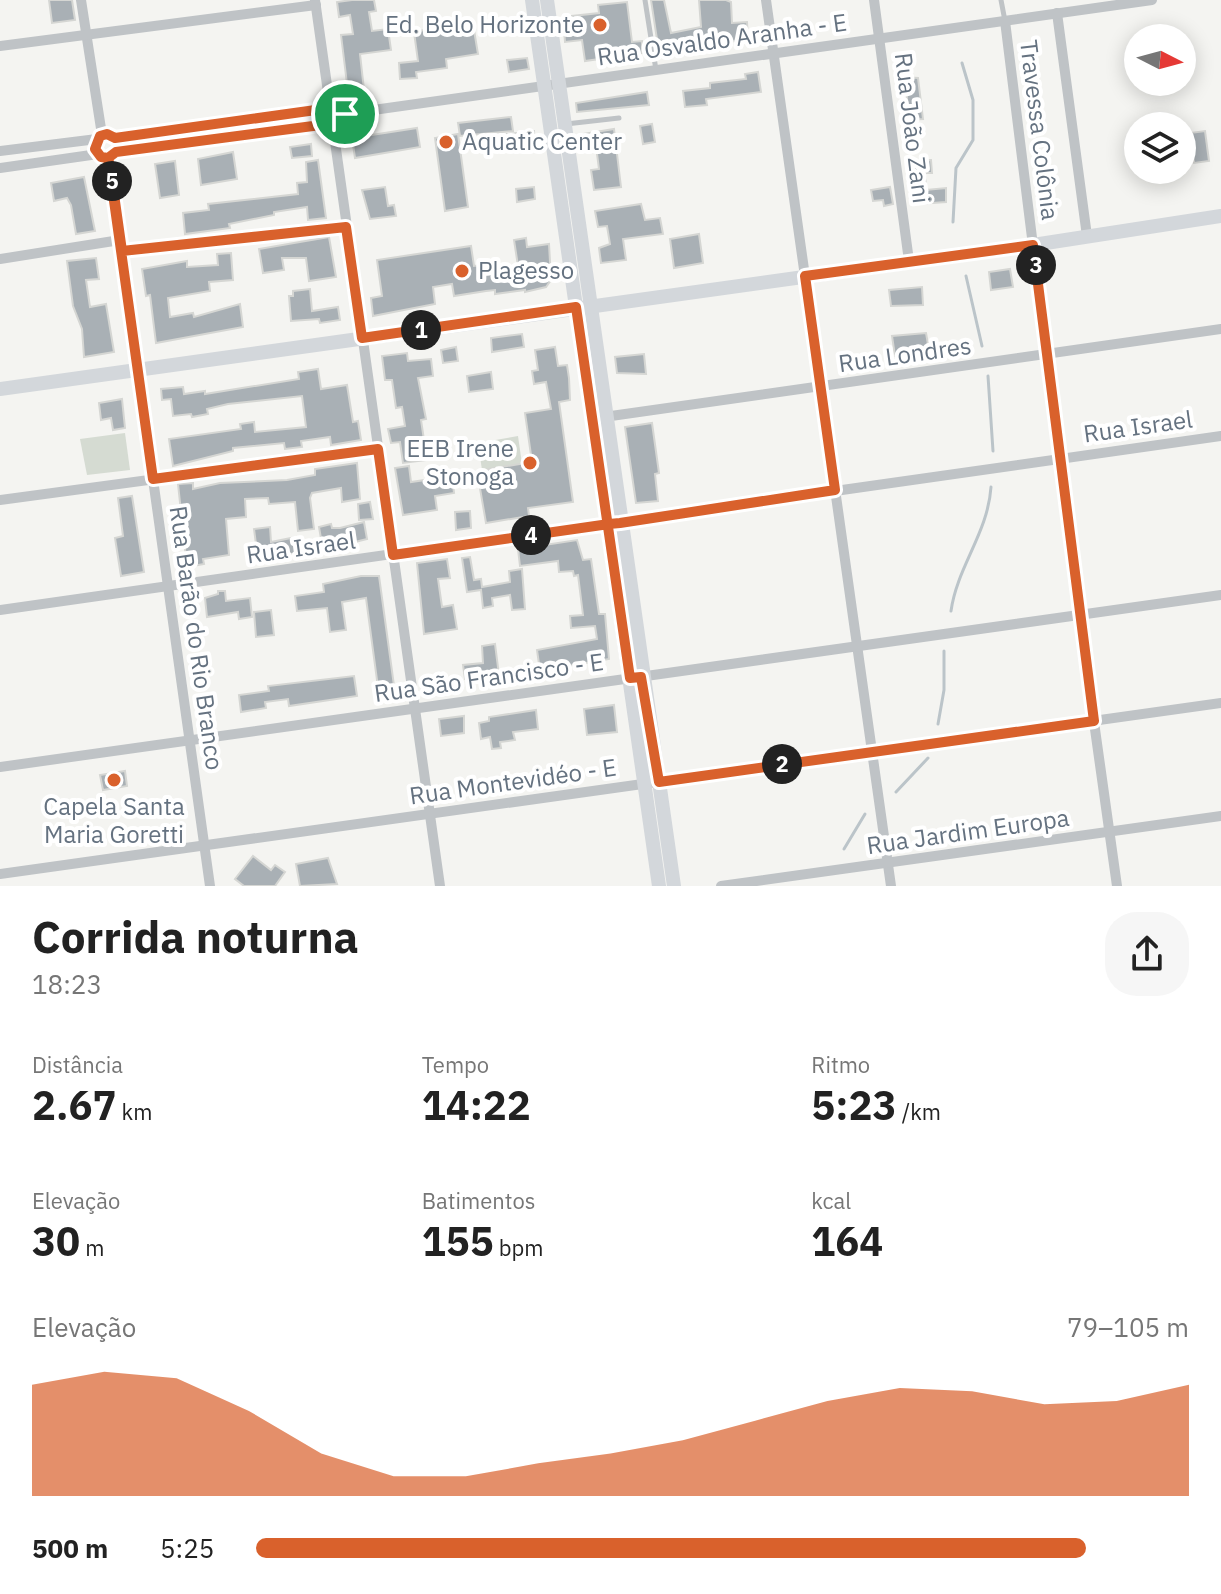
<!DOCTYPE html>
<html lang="pt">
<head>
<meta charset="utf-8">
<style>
	:root { --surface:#fff; --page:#f6f6f6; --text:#222; --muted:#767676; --accent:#d9612c }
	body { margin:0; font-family:"IBM Plex Sans",sans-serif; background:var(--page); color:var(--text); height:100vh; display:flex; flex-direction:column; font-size:30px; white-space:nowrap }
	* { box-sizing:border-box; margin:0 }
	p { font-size:26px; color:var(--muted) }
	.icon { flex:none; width:44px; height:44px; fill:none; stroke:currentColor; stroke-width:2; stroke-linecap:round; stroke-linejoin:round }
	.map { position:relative; height:886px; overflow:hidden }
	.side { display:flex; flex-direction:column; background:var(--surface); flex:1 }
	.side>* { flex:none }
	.needle { width:52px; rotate:96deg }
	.controls { position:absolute; left:1124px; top:24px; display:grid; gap:16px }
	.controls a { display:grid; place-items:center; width:72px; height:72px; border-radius:50%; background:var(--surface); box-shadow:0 4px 20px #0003; font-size:40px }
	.pin { position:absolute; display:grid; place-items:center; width:68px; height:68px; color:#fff; margin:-34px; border:4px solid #fff; border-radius:50%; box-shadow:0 2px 8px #0007 }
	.km { position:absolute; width:40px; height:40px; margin:-20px; border-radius:50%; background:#222; color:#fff; font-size:22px; line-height:40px; text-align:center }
	.round { display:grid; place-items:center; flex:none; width:84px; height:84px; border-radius:32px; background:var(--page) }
	.summary { display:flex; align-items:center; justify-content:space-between; height:136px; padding:0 32px }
	h1 { font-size:44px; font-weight:800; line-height:60px }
	.metrics { display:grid; grid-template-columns:repeat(3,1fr); gap:12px; height:136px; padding:8px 32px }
	.metrics div { display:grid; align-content:center }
	.metrics b { font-size:40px; font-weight:800 }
	.metrics small { font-size:22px; font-weight:400 }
	.metrics p { font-size:22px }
	.chart { height:224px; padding:16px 32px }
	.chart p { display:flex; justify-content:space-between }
	.chart svg { width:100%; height:144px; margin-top:8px; fill:var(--accent); opacity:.7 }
	ul { padding:0 32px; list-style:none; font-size:26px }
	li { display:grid; grid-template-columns:128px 96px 1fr; align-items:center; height:60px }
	li i { height:20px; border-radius:10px; background:var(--accent) }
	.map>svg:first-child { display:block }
</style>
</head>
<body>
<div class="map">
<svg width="1221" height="886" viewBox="0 0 1221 886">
	<rect width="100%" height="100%" fill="#f4f4f1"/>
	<g fill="#d5dbd2">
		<path d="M125 433 130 470 87 475 80 439Z"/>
		<path d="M518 436 522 464 482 470 478 443Z"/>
	</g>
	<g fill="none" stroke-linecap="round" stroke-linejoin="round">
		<g stroke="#bbc4c9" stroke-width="3">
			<path d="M953 222 956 168 973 140V100L962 63"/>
			<path d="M966 276 982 346"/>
			<path d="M988 376 993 451"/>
			<path d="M951 611C957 567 988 533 991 487"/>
			<path d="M938 724 944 690V651"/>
			<path d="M896 792 928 758"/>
			<path d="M844 849 865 814"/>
		</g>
	</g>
	<g fill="#a9b0b5" stroke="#d5d6d3" stroke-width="2">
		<path d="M49 0H72L75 20 52 23Z"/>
		<path d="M352 0H374L376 11 369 12 372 31 388 29 391 50 360 54 364 90 348 92 341 35 353 34 350 15 339 17 337 2Z"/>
		<path d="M651 0H664L671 33 701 27 699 0H726L731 2 732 23 747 22 748 40 727 42 726 38 658 46Z"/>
		<path d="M627 2 632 42 642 41V53L585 61 582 40 565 42 563 17 599 13 598 5Z"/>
		<path d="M460 23 462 32 474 30 478 54 446 59 447 68 416 72 417 78 400 79 399 63 418 61 414 32Z"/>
		<path d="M527 58 529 69 509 72 507 60Z"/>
		<path d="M758 72 761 92 706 99 707 105 685 107 683 91 710 88V83L746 79 745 74Z"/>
		<path d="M901 77 918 78 923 119 904 120 903 109H908L906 89H900Z"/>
		<path d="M647 92 649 105 577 112 576 103Z"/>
		<path d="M511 117 513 131 460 136 458 123Z"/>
		<path d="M652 124 655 142 643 144 640 126Z"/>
		<path d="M417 128 420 147 355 158 352 138Z"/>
		<path d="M614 129 621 187 594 190 591 170 599 169 596 146 586 147 583 134Z"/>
		<path d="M534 131 535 145 519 146V151L509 152 507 134Z"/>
		<path d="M1205 131 1209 161 1194 163 1190 133Z"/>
		<path d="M458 134 468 207 445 211 435 138Z"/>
		<path d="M311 144 312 156 292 158 290 147Z"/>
		<path d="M233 152 237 179 201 185 198 159Z"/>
		<path d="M318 160 326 218 308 220 307 207 274 212V215L229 224 230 228 185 234 183 213 209 210 208 204 298 194 297 183 307 182 306 162Z"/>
		<path d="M931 160 932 173H925L926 190 946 188V202L918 204 917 189 909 190 910 161Z"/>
		<path d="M175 161 179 195 160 198 155 164Z"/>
		<path d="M84 177 95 231 76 234 71 205 67 198 54 201 51 183Z"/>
		<path d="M385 187 388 206 394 205 396 216 370 219 362 190Z"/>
		<path d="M534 187 535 199 517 202 516 189Z"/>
		<path d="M890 187 893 204 884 206 883 200 873 201 871 190Z"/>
		<path d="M641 204 645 220 660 218 663 234 623 239 626 260 601 263 599 248 610 244 607 226 598 227 595 211Z"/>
		<path d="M699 234 703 263 674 268 670 239Z"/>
		<path d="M329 237 336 277 309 281 306 258H282L284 270 263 273 259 249Z"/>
		<path d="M526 238 527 247 549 244 551 280 546 287 525 292V290L495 294V290L486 291 454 296 452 284 433 287 435 304 373 316 371 298 382 296 377 260 471 246 474 266 497 263 498 269 518 266 514 240Z"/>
		<path d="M231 253 233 280 209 282 210 291 168 298 170 317 193 313 194 317 240 304 243 327 156 343 150 295 146 296 142 269 187 261V267L218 265 217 254Z"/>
		<path d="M96 258 99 279 86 280 90 307 106 304 114 352 84 357 82 329 73 306 67 261Z"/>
		<path d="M1010 269 1013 287 991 290 989 272Z"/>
		<path d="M922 287 923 305 891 306 889 290Z"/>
		<path d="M310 289 312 311 338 307 340 320 320 323 319 319 291 321 289 296H293V291Z"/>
		<path d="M926 333 929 350 895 356 892 336Z"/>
		<path d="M522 334 524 347 492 352 491 338Z"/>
		<path d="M456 347 458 361 443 363 441 350Z"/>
		<path d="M555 347 558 366 567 365 569 378 570 400 559 402 573 502 528 508 529 516 486 523 477 471 532 462 525 413 551 409 546 382 534 384 532 371 538 370 535 350Z"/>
		<path d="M407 353 408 361 431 359 433 376 418 378 426 419 421 420 427 460 403 463 400 442 391 443 388 429 405 426 402 407 396 408 392 380H385L382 356Z"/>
		<path d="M644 354 646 374 617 373 615 357Z"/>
		<path d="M318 369 321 389 347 385 353 422 358 421 361 440 331 445 330 437 301 441 302 447 285 449 284 443 233 448V451L173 466 169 439 241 429 240 424 254 422 255 432 306 427 302 396 228 404 207 409 208 414 192 417 191 414 173 416 171 399 162 400 161 389 183 387 184 394 205 391V394L299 379 298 372Z"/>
		<path d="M491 372 493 389 469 392 467 376Z"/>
		<path d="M122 399 125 428 113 430 111 418 101 420 99 403Z"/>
		<path d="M652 423 659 473 655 474 658 501 636 503 625 427Z"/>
		<path d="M357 463 360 499 342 502 341 488 312 493 310 498 314 529 298 531 295 502 269 504 268 498 245 499 246 517 226 519 229 555 203 559 204 564 187 567 178 484 193 483V489L220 483 287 480 315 475V469Z"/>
		<path d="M409 466 411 482 452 476 454 493 435 496 437 510 403 515 395 468Z"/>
		<path d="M132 496 144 572 121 576 115 538 123 536 118 498Z"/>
		<path d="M370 502 373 519 359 520 358 504Z"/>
		<path d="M470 511 471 528 456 530 455 512Z"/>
		<path d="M364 522 367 539 323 550 319 527 331 524 332 528H340Z"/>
		<path d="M270 527 271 542 296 537 298 553 276 557V550L257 552 254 529Z"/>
		<path d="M577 540 583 560 591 559 599 614H605L609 659 540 671 537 650 597 639 595 626 571 628 570 616 583 615 578 575 574 576 573 571 559 572 558 561 520 566 518 549Z"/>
		<path d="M470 557 474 580 481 579 482 587 510 582 509 571 522 569 525 609 512 610 510 595 492 598 493 606 483 608 481 590 467 592 462 558Z"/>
		<path d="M447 559 450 578 438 579 442 607 453 605 457 629 424 634 417 563Z"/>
		<path d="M361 576H379L395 693 379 695 366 598 342 602 346 630 330 632 327 608 297 611 295 596 324 592 323 584Z"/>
		<path d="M218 591H225L226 601 250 598 252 617 239 619 238 612 207 617 205 598 218 594Z"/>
		<path d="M271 610 274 635 256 637 254 612Z"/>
		<path d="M495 644 499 675 465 679 463 665 483 663 482 646Z"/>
		<path d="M354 676 357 696 289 706 288 699 265 702 266 708 241 712 239 695 269 691 268 686Z"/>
		<path d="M614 705 617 732 587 735 584 709Z"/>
		<path d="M536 710 538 729 513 732 515 740 500 742 501 748 492 749 490 737 481 739 479 723 489 721V717Z"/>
		<path d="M464 716V733L441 736 439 719Z"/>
		<path d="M125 771 127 786 103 790 100 775Z"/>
		<path d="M253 856 271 870 275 865 285 872 275 886H244L235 879Z"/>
		<path d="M328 858 337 884 300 886 296 864Z"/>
	</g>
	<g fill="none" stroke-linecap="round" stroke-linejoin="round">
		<g stroke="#bfc3c6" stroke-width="5">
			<path d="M645 0 656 70"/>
			<path d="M1001 0 1005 21"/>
			<path d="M566 124 619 118"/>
		</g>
		<g stroke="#bfc3c6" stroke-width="10">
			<path d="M81 0 102 135"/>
			<path d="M315 0 440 886"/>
			<path d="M766 0 891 886"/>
			<path d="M874 0 909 261"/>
			<path d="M1057 13 1087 236"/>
			<path d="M1005 21 1079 615 1117 886"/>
			<path d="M0 46 316 5"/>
			<path d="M115 138 330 108 336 110"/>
			<path d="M0 151 97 139"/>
			<path d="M116 152 313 126 331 122 345 114 1152 0"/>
			<path d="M108 158 210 886"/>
			<path d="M0 168 98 154"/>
			<path d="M122 251 346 227"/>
			<path d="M0 259 120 240"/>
			<path d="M604 417 1221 329"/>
			<path d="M0 500 378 449"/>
			<path d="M0 610 1221 436"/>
			<path d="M0 767 1221 595"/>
			<path d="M0 874 1221 703"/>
			<path d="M721 886 1221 816"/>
		</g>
		<g stroke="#d3d7db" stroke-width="14">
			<path d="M532 0 659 886"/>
			<path d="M547 0 674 886"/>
			<path d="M0 389 1033 245 1221 216"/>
		</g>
	</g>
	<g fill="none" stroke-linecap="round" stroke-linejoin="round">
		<g stroke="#fff" stroke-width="16">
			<path id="route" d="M345 114 330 108 115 138 107 134 100 136 95 149 101 157 108 158 110 166 122 251 346 227 362 338 576 307C593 431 613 554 630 678L641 677 659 782 1094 721 1033 245 805 276 835 490 620 523 609 524 393 555 378 449 153 479 108 158 116 152 313 126 331 122 345 114"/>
		</g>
		<use href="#route" stroke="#d9612c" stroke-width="10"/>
	</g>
	<g fill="#d9612c" stroke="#fff" stroke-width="3">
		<circle cx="600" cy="25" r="8"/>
		<circle cx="446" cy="142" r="8"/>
		<circle cx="462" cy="271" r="8"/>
		<circle cx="530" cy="463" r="8"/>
		<circle cx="114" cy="780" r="8"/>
	</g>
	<g text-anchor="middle" stroke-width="8" stroke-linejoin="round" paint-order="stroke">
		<g font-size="24" fill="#657280" stroke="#fff" text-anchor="end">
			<text x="584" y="33">Ed. Belo Horizonte</text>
			<text x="462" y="150" text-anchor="start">Aquatic Center</text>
			<text x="478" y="279" text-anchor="start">Plagesso</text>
			<text x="514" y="457">EEB Irene<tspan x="514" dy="28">Stonoga</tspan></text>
			<text x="114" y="815" text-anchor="middle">Capela Santa<tspan x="114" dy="28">Maria Goretti</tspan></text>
		</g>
		<g font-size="24" fill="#657280" stroke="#fff">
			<text transform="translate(722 40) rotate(-8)" y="8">Rua Osvaldo Aranha - E</text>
			<text transform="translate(912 128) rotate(83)" y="8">Rua João Zani</text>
			<text transform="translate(1039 130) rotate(83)" y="8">Travessa Colônia</text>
			<text transform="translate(905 355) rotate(-8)" y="8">Rua Londres</text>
			<text transform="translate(1138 427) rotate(-8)" y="8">Rua Israel</text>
			<text transform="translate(301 548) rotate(-8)" y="8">Rua Israel</text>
			<text transform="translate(196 638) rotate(82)" y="8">Rua Barão do Rio Branco</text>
			<text transform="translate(489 678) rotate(-8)" y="8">Rua São Francisco - E</text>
			<text transform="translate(513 782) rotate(-8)" y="8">Rua Montevidéo - E</text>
			<text transform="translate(968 832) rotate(-8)" y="8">Rua Jardim Europa</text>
		</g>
	</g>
</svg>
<div class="controls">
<a><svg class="needle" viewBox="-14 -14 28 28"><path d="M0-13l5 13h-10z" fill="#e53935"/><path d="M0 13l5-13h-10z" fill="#767676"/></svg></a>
<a><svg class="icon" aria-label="layers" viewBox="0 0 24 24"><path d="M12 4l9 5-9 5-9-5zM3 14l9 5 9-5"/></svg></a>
</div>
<div class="pin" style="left:345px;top:114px;background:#1e9e55"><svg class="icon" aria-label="arrive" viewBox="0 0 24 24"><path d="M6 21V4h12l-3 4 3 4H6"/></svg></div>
<b class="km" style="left:421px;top:330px">1</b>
<b class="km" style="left:782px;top:764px">2</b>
<b class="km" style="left:1036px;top:265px">3</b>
<b class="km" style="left:531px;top:535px">4</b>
<b class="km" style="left:112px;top:181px">5</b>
</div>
<section class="side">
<div class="summary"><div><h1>Corrida noturna</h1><p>18:23</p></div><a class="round"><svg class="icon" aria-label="share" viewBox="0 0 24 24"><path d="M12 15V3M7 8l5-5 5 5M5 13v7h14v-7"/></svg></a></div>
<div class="metrics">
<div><p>Distância</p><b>2.67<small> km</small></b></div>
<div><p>Tempo</p><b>14:22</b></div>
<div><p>Ritmo</p><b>5:23<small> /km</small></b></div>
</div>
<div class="metrics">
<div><p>Elevação</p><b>30<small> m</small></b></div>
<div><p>Batimentos</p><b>155<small> bpm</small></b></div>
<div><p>kcal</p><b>164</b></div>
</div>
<div class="chart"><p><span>Elevação</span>79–105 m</p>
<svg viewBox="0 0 160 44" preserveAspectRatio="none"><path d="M0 44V10L10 6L20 8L30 18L40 31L50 38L60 38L70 34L80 31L90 27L100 21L110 15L120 11L130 12L140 16L150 15L160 10V44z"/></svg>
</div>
<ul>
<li><b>500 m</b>5:25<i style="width:89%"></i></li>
</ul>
</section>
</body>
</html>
